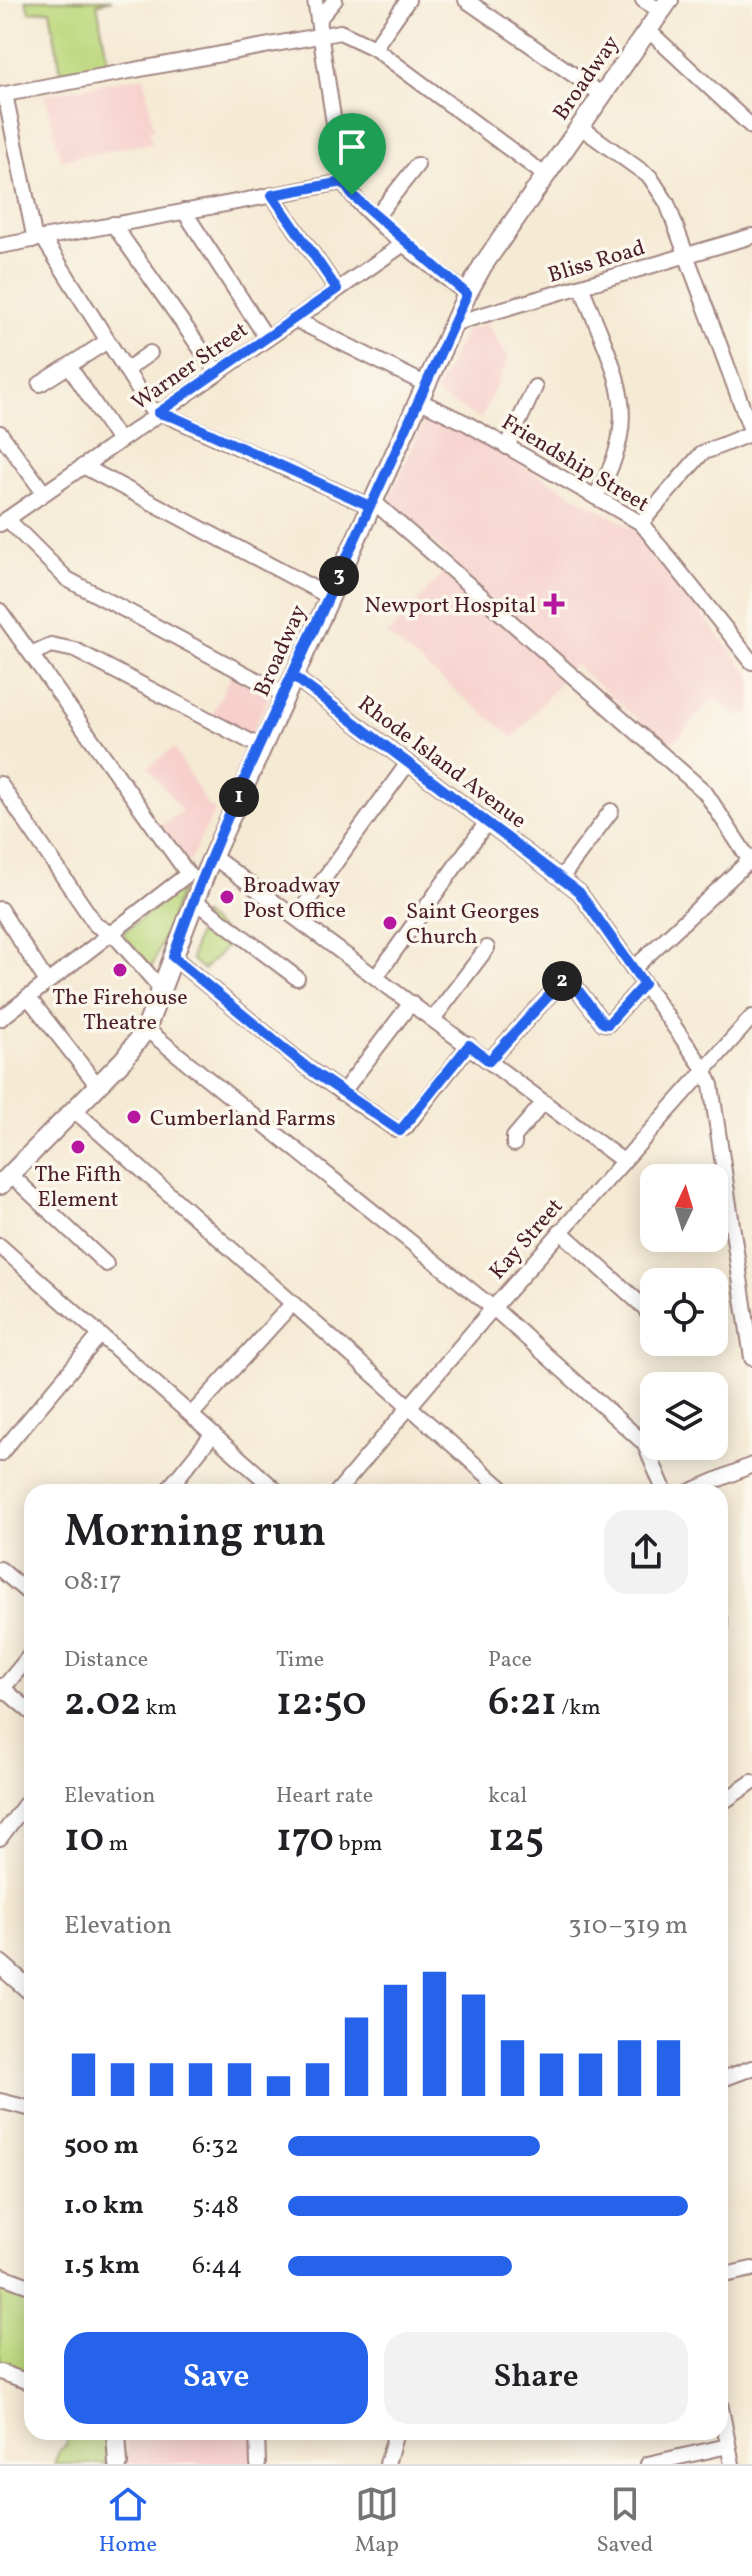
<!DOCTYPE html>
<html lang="en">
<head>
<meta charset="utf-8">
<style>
	:root { --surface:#fff; --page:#f2f2f2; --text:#202124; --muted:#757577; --line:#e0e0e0; --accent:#2563eb }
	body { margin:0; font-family:Vollkorn,serif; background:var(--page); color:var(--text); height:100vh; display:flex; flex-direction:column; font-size:30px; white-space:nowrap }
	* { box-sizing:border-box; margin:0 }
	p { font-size:26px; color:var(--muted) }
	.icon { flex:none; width:44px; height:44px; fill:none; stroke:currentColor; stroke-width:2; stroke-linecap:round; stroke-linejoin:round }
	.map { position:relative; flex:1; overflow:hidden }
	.details { position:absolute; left:24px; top:1484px; width:704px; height:956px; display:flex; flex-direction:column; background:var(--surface); border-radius:24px; box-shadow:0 4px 20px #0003 }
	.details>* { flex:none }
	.needle { width:52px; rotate:4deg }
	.controls { position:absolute; left:640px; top:1164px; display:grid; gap:16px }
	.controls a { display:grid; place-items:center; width:88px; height:88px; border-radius:16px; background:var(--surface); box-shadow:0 4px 20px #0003; font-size:40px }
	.pin { position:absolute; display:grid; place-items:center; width:68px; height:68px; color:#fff; margin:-82px -34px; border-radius:50% 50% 50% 0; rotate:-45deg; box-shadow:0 0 8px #0007 }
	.pin .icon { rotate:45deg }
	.km { position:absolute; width:40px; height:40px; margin:-20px; border-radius:50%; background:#222; color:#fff; font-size:22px; line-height:40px; text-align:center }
	.round { display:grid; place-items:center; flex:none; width:84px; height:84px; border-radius:24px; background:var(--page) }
	.headline { display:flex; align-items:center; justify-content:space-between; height:136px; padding:0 40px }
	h1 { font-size:44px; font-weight:600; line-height:60px }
	.stats { display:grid; grid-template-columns:repeat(3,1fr); gap:12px; height:136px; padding:8px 40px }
	.stats div { display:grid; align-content:center }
	.stats b { font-size:40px; font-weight:600 }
	.stats small { font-size:22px; font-weight:400 }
	.stats p { font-size:22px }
	.chart { height:224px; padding:16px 40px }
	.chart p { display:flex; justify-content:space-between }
	.chart svg { width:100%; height:144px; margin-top:8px; stroke:var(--accent); stroke-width:6 }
	.cta { display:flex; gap:16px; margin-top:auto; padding:16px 40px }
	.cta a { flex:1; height:92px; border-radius:24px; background:var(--accent); color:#fff; font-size:32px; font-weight:600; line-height:92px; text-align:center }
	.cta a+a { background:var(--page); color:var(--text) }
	ul { padding:0 40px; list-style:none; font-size:26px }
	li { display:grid; grid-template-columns:128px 96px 1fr; align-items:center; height:60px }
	li i { height:20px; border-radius:10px; background:var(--accent) }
	.menu { display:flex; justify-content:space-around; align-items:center; height:112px; border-top:2px solid var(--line); background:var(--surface); font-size:22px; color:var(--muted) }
	.menu a { display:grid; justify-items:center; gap:4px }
	.menu .active { color:var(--accent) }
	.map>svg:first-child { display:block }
</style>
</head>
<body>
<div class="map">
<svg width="752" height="2464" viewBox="0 0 752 2464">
	<rect width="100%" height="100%" fill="#fbf7ec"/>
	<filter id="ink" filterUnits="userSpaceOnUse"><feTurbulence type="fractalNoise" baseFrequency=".0125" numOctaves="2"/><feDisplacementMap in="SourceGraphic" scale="16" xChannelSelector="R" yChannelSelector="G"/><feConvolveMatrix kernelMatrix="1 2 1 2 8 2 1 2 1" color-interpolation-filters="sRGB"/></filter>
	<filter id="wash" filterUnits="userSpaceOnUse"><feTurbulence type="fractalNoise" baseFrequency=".006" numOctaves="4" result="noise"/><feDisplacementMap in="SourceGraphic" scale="32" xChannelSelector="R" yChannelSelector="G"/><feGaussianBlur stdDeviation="1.8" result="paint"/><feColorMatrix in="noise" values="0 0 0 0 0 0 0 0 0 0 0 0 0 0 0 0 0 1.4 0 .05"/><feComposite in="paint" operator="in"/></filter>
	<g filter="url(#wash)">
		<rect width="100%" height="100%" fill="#f5ead4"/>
		<g fill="#f7d0cc">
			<path d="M144 76 154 129 149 130 152 143 61 159 45 95Z"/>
			<path d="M486 324 509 358 481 419 435 394 465 331Z"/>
			<path d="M428 412 635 530 752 678V709L740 718 714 698 669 747 574 664 514 738 387 635 454 561 388 502Z"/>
			<path d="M231 676 269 696 250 735 211 716Z"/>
			<path d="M174 748 208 806 215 810 189 862 161 826 182 811 148 767Z"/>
			<path d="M125 2432H254V2464H127Z"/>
		</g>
		<g fill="#bbd77c" stroke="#827b54" stroke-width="2">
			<path d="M26 0H112L97 4 108 63 61 72 50 10 29 12Z"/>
			<path d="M179 889 181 891 152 967 149 966 122 934Z"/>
			<path d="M202 915 233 940 203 970 191 959Z"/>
			<path d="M0 2283 32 2294V2374L0 2362Z"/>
			<path d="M66 2432H107L109 2464H54L59 2451 67 2444Z"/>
		</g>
	</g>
	<g filter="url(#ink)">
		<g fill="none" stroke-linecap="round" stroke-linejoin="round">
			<g stroke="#a08480" stroke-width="18">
				<g id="minor">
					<path d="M315 0 343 182C370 223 428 263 467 294"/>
					<path d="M466 0 601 94"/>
					<path d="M643 0 661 11"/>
					<path d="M318 20 335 0"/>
					<path d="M648 30 752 127"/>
					<path d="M374 48 408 0"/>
					<path d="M5 94 35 240"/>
					<path d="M0 95 340 32 374 48 546 176"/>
					<path d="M579 126 650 177 667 203 752 433"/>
					<path d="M272 195 337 289"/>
					<path d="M184 211 266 337"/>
					<path d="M376 217 417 165"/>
					<path d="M113 224 217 372"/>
					<path d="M43 238 150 408 370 506"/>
					<path d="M0 246 343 182"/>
					<path d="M582 288C613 369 647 415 595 497"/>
					<path d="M294 319 425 384"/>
					<path d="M452 324 752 236"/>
					<path d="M69 366 119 441"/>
					<path d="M126 370 150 353"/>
					<path d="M40 384 106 342"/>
					<path d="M418 400 466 423 641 523 752 662"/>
					<path d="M0 433 44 493"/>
					<path d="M507 447 535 387"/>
					<path d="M83 466 330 597"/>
					<path d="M373 501 705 792 752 864"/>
					<path d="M7 519 67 579 285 695"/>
					<path d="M641 523 702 453 752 433"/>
					<path d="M0 524 405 243"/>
					<path d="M0 611 188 874"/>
					<path d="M31 654 51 645 75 650 261 747"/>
					<path d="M293 676 579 892 704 1069 711 1085 752 1358"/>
					<path d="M0 784 96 925 116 937 163 991"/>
					<path d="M212 856 623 1161"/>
					<path d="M561 878 611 811"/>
					<path d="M194 900 297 978"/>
					<path d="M0 909 47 982"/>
					<path d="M296 917 408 763"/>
					<path d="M173 957 309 1069 395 1129 405 1128 469 1045"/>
					<path d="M633 969 752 858"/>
					<path d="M376 977 487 822"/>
					<path d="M28 997 98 1086"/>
					<path d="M0 1019 188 874"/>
					<path d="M433 1019 487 948"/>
					<path d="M146 1029 499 1313 644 1443 665 1492"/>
					<path d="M489 1061 565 978H569L603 1023 608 1024 644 984"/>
					<path d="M342 1093 411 1003"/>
					<path d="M74 1110 506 1492"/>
					<path d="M514 1144V1137L544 1102"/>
					<path d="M11 1175 106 1264"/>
					<path d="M560 1231 645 1308 654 1325"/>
					<path d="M0 1246 278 1492"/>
					<path d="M192 1414 292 1304"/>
					<path d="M0 1454 100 1335"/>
					<path d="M166 1492 212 1435"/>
					<path d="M337 1492 493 1308 752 1017"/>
					<path d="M689 1492 752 1465"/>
					<path d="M0 1569 32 1596"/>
					<path d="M720 1621V1633"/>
					<path d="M0 1686 32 1713"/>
					<path d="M0 1692 32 1653"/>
					<path d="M720 1804 752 1782"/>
					<path d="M0 1838 32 1795"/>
					<path d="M720 2080 752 2068"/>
					<path d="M0 2101 32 2109"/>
					<path d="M0 2275 32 2287"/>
					<path d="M720 2276 752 2269"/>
					<path d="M0 2372 32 2383"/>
					<path d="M720 2403 732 2464"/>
					<path d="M257 2432 258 2464"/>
					<path d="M387 2464 396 2432"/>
					<path d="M648 2464 728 2446"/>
				</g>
			</g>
			<g stroke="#a08480" stroke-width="22">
				<g id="major">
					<path d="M0 1185 124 1059 146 1029 207 869 467 294 483 265 669 0"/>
					<path d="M0 1964 32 1992"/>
					<path d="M116 2432 118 2464"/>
				</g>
			</g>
			<use href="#minor" stroke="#fff" stroke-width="14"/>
			<use href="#major" stroke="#fff" stroke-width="18"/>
		</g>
	</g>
	<g fill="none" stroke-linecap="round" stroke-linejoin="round" filter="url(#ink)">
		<g stroke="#fff" stroke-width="16">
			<path id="route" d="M352 195 467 294 373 501 370 506C303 655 227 803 173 957L309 1069 400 1131 469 1045 489 1061 565 978H569L603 1023 608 1024 644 984 579 892 293 676 370 506 176 418 158 413 337 289 272 195 343 182 352 195"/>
		</g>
		<use href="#route" stroke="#2563eb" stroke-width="10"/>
	</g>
	<g fill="#b5179e" stroke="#fbf7ec" stroke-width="3">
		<path d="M550 592h8v8h8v8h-8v8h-8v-8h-8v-8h8z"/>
		<circle cx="227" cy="897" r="8"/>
		<circle cx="390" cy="923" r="8"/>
		<circle cx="120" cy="970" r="8"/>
		<circle cx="134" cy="1117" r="8"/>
		<circle cx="78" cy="1147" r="8"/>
	</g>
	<g text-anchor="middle" stroke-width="7" stroke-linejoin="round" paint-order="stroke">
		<g font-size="22" fill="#4a1f2b" stroke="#fbf7ec">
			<text transform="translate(585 77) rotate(-55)" y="8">Broadway</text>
			<text transform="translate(596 260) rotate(-17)" y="8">Bliss Road</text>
			<text transform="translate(189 365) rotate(-35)" y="8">Warner Street</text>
			<text transform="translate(576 462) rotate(31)" y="8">Friendship Street</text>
			<text transform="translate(279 650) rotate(-66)" y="8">Broadway</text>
			<text transform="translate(443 761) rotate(37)" y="8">Rhode Island Avenue</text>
			<text transform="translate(525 1238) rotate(-49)" y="8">Kay Street</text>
		</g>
		<g font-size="22" fill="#4a1f2b" stroke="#fbf7ec" text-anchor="start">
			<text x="536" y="612" text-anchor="end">Newport Hospital</text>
			<text x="243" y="892">Broadway<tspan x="243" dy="25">Post Office</tspan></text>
			<text x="406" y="918">Saint Georges<tspan x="406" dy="25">Church</tspan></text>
			<text x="120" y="1004" text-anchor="middle">The Firehouse<tspan x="120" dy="25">Theatre</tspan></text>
			<text x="150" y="1125">Cumberland Farms</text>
			<text x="78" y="1181" text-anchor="middle">The Fifth<tspan x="78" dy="25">Element</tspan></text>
		</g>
	</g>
</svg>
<div class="controls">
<a><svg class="needle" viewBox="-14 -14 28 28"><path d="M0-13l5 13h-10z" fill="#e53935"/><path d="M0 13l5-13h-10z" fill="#757577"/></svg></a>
<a><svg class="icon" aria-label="locate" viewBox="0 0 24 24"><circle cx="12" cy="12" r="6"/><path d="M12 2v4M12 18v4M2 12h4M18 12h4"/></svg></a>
<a><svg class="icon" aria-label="layers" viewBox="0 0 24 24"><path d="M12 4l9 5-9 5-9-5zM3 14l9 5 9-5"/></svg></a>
</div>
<div class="pin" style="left:352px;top:195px;background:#1e9e55"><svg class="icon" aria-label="arrive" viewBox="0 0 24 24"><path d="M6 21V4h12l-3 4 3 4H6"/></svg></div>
<b class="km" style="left:239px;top:797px">1</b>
<b class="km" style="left:562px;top:981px">2</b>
<b class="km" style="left:339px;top:576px">3</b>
<section class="details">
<div class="headline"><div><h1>Morning run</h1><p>08:17</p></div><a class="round"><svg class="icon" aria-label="share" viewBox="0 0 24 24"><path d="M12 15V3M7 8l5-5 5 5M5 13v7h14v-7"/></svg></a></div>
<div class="stats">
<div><p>Distance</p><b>2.02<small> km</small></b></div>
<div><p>Time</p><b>12:50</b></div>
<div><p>Pace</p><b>6:21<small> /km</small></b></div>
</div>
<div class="stats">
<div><p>Elevation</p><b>10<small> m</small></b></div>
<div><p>Heart rate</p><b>170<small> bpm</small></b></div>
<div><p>kcal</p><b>125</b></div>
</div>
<div class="chart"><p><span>Elevation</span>310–319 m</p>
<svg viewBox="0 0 160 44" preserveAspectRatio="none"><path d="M5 44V31M15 44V34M25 44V34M35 44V34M45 44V34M55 44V38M65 44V34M75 44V20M85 44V10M95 44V6M105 44V13M115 44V27M125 44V31M135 44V31M145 44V27M155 44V27"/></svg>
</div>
<ul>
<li><b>500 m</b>6:32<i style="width:63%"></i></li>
<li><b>1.0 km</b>5:48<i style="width:100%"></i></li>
<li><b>1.5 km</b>6:44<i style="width:56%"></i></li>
</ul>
<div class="cta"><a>Save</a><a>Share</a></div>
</section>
</div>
<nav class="menu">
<a class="active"><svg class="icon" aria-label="home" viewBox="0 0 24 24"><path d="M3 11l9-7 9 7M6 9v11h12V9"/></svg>Home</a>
<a><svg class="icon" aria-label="map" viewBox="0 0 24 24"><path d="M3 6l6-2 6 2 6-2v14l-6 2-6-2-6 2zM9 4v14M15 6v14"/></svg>Map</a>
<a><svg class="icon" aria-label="saved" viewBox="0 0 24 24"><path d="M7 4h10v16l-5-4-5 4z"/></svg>Saved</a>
</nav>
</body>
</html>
